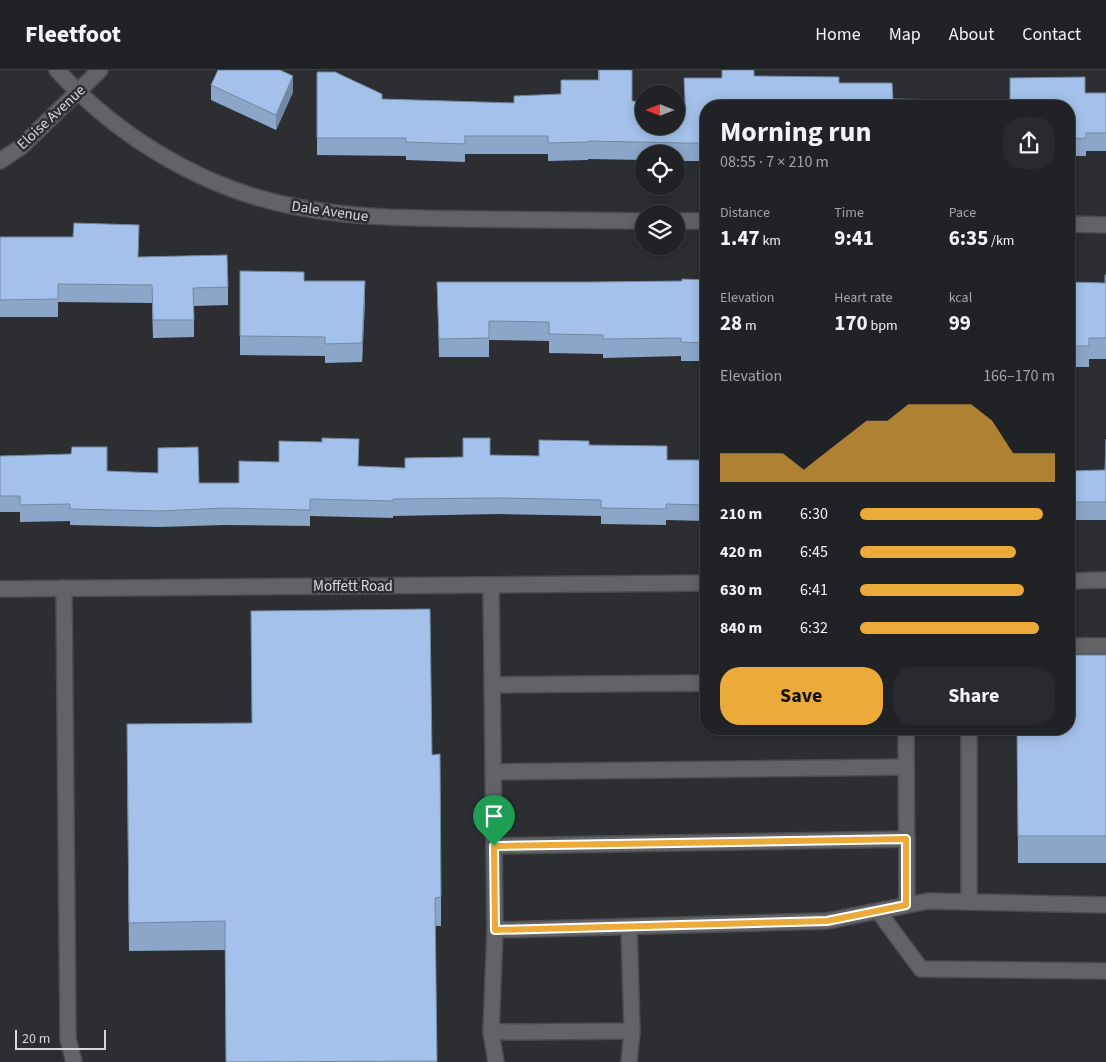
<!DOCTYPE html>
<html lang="en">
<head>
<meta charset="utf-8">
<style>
	:root { --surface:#212225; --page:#292a2d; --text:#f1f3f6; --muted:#a2a4a7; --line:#3e3f42; --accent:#ebaa39 }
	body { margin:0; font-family:"Source Sans 3",sans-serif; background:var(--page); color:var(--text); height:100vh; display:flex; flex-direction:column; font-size:19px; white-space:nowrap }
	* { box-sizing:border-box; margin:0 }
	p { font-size:16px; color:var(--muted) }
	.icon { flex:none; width:28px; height:28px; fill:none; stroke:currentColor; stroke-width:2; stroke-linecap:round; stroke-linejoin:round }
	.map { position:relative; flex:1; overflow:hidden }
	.panel { position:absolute; left:700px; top:30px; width:375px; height:635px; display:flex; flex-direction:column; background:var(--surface); border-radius:20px; box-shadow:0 2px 12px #0003,0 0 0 1px var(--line) }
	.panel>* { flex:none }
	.needle { width:32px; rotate:270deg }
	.fabs { position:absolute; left:635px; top:15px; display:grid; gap:10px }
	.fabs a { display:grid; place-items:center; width:50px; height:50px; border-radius:50%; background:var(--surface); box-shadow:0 2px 12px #0003,0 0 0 1px var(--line); font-size:25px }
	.scale { position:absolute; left:15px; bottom:12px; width:91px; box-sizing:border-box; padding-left:5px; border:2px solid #d7d8da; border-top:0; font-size:14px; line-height:18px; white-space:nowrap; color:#d7d8da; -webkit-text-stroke:4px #2c2e31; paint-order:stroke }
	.pin { position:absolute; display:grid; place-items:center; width:42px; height:42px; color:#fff; margin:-51px -21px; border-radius:50% 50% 50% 0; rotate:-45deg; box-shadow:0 0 5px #0007 }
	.pin .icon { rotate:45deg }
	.round { display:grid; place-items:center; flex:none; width:52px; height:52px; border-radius:20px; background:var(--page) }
	.headline { display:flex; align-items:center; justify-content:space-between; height:85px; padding:0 20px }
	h1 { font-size:28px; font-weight:700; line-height:38px }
	.metrics { display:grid; grid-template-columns:repeat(3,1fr); gap:8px; height:85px; padding:5px 20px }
	.metrics div { display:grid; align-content:center }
	.metrics b { font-size:21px; font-weight:700 }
	.metrics small { font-size:14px; font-weight:400 }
	.metrics p { font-size:14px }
	.chart { height:140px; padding:10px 20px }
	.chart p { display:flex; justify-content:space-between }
	.chart svg { width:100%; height:90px; margin-top:5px; fill:var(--accent); opacity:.7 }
	.action { display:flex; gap:10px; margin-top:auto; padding:10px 20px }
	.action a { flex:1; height:58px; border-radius:20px; background:var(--accent); color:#111; font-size:20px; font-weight:700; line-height:58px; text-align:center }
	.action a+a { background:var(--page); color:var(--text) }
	ul { padding:0 20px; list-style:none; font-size:16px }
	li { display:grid; grid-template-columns:80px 60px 1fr; align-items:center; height:38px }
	li i { height:12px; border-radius:6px; background:var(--accent) }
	header { display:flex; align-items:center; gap:30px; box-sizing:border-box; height:70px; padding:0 25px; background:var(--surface); border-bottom:1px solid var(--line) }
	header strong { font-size:24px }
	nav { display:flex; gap:28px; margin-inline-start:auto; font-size:18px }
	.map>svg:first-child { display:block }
</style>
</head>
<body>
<header>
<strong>Fleetfoot</strong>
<nav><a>Home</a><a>Map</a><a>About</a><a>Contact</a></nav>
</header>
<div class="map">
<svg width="1106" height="992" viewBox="0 0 1106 992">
	<rect width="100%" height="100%" fill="#2c2e31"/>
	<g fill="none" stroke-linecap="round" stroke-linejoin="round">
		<g stroke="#4b4c4f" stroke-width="18">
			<g id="minor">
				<path d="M57 0C114 63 194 113 278 133 341 148 405 148 470 149 528 150 586 150 644 151"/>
				<path d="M0 91 21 77 100 0"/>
				<path d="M676 151H706"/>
				<path d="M1069 154 1106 155"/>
				<path d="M1069 511 1106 510"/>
				<path d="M491 515 495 860 827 851 928 831 1106 835"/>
				<path d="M64 518 68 969 74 992"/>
				<path d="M0 519 706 513"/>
				<path d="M1069 576H1106"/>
				<path d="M492 615 704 613 706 618"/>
				<path d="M906 659 907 835"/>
				<path d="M493 702 906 697"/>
				<path d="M494 776 907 769"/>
				<path d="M969 832V659"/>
				<path d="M878 841 921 899 1106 901"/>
				<path d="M495 860 491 962 632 961 629 857"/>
				<path d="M491 962 496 992"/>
				<path d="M629 992 632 961"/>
			</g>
		</g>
		<use href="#minor" stroke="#616366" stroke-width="15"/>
	</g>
	<g fill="#8ca6c9">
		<path d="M598 0H632V31L684 32 722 8 754 6 839 13 893 29 1010 31 1085 23H1106V81H1086V86H1069V36H706V91H676V84H644V90L588 89V90L548 91V84H465V92L406 90V86L317 85V2L382 29 514 33 561 24 598 10Z"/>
		<path d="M211 15 293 22 276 60 211 30Z"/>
		<path d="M0 167 139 187 228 217V235L194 236V267L153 268 152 233 58 232V247H0Z"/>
		<path d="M240 201 304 211 365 230 362 292 325 293V286L240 285Z"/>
		<path d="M1106 205V289H1089V297H1069V212L1105 213Z"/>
		<path d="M706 210V291H681V286L603 288V284L549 283V271L489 270V287H439L437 212H595L682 211Z"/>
		<path d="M463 368 490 385 539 386 589 375 667 390H706V451L666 450V455L601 454V446L499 444 393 446V448L310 446V456L224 455 160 457 70 455V451L20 452V442H0V386L107 401 199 413H239L359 396 405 398 463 387Z"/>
		<path d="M1106 369V450H1069V401L1105 400Z"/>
		<path d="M251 541 432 685 441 827V856H435L437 992H226L225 880 129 881 127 683 252 653Z"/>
		<path d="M1106 585V793H1018L1017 659Z"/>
	</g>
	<g fill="#7287a4">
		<path d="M293 6V22L276 60V45Z"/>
		<path d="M365 211V230L362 292V273Z"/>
	</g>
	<g fill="#a3c1ea" stroke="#7287a4">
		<path d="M218 0H280L293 6 276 45 211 15Z"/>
		<path d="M599 0H632V31L644 32V56H676V32H685L684 8H722V0H754V6L839 7V13H892L893 29 1010 31V8L1085 7V23H1106V63H1086V68L1069 69V36H706V73H685L588 71V72L548 73V66H465V74L406 72V68H317V2H335L382 24V29L514 33V26L561 24V10H599Z"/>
		<path d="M74 153 139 155 138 187 227 185 228 217 193 218 194 250H153L152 215 58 214V229L0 230V167H73Z"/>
		<path d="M240 201 304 202V211H365L362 273 325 274V267L240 266Z"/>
		<path d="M1105 205H1106V268H1089V276H1069V212L1105 213Z"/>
		<path d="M682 209 706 210V273L681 272V268L603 269V265L549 264V252L489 251V268L439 269 437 212H595L682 211Z"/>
		<path d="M322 368 359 369 358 396 405 398V388L463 387V368H490V385L539 386V370L589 371V375L667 376V390H706V435L666 434V439L601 438V430L499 428 393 429V431L310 429V440L224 438 160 441 70 439V434L20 435V426H0V386L71 384 72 377H107V401L158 403V378L198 377 199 413H239V391L279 392V371L322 372Z"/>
		<path d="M1106 369V432H1069V401L1105 400Z"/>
		<path d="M430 539 432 685 440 684 441 827 435 828 437 991 226 992 225 851 129 853 127 654 252 653 251 541Z"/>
		<path d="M1069 585H1106V766H1018L1017 659H1069Z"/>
	</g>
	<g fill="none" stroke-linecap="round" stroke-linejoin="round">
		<g stroke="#fff" stroke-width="10">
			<path id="route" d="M906 769V835L827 851 495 860 494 776Z"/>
		</g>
		<use href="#route" stroke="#ebaa39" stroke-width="6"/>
	</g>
	<g text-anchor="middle" stroke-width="5" stroke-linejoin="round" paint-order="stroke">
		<g font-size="15" fill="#d7d8da" stroke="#2c2e31">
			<text transform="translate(51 47) rotate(-43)" y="5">Eloise Avenue</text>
			<text transform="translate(330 141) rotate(8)" y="5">Dale Avenue</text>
			<text x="353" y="521">Moffett Road</text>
		</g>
	</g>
</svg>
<div class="fabs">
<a><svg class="needle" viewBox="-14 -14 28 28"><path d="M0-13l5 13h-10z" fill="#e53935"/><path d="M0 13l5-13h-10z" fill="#a2a4a7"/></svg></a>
<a><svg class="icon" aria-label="locate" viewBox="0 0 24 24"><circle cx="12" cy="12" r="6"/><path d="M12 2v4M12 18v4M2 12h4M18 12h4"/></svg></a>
<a><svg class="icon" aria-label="layers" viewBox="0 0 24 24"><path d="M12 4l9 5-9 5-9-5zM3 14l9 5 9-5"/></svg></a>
</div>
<div class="scale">20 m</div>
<div class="pin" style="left:494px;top:776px;background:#1e9e55"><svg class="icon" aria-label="arrive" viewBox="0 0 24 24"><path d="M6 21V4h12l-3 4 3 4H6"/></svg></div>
<section class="panel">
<div class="headline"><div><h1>Morning run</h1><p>08:55 · 7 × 210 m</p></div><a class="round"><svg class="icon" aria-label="share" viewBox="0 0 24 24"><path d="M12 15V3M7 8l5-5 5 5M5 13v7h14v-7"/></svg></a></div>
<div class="metrics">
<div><p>Distance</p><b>1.47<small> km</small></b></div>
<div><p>Time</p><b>9:41</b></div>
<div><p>Pace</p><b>6:35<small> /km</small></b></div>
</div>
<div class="metrics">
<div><p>Elevation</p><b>28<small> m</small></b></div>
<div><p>Heart rate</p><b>170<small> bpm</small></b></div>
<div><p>kcal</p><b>99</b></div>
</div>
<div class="chart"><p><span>Elevation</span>166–170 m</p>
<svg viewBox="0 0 160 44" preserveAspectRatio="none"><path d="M0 44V30L10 30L20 30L30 30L40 38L50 30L60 22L70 14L80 14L90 6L100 6L110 6L120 6L130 14L140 30L150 30L160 30V44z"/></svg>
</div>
<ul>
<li><b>210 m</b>6:30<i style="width:94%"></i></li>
<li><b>420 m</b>6:45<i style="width:80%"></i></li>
<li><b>630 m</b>6:41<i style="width:84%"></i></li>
<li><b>840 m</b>6:32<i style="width:92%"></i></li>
</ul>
<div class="action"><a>Save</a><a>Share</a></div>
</section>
</div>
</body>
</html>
